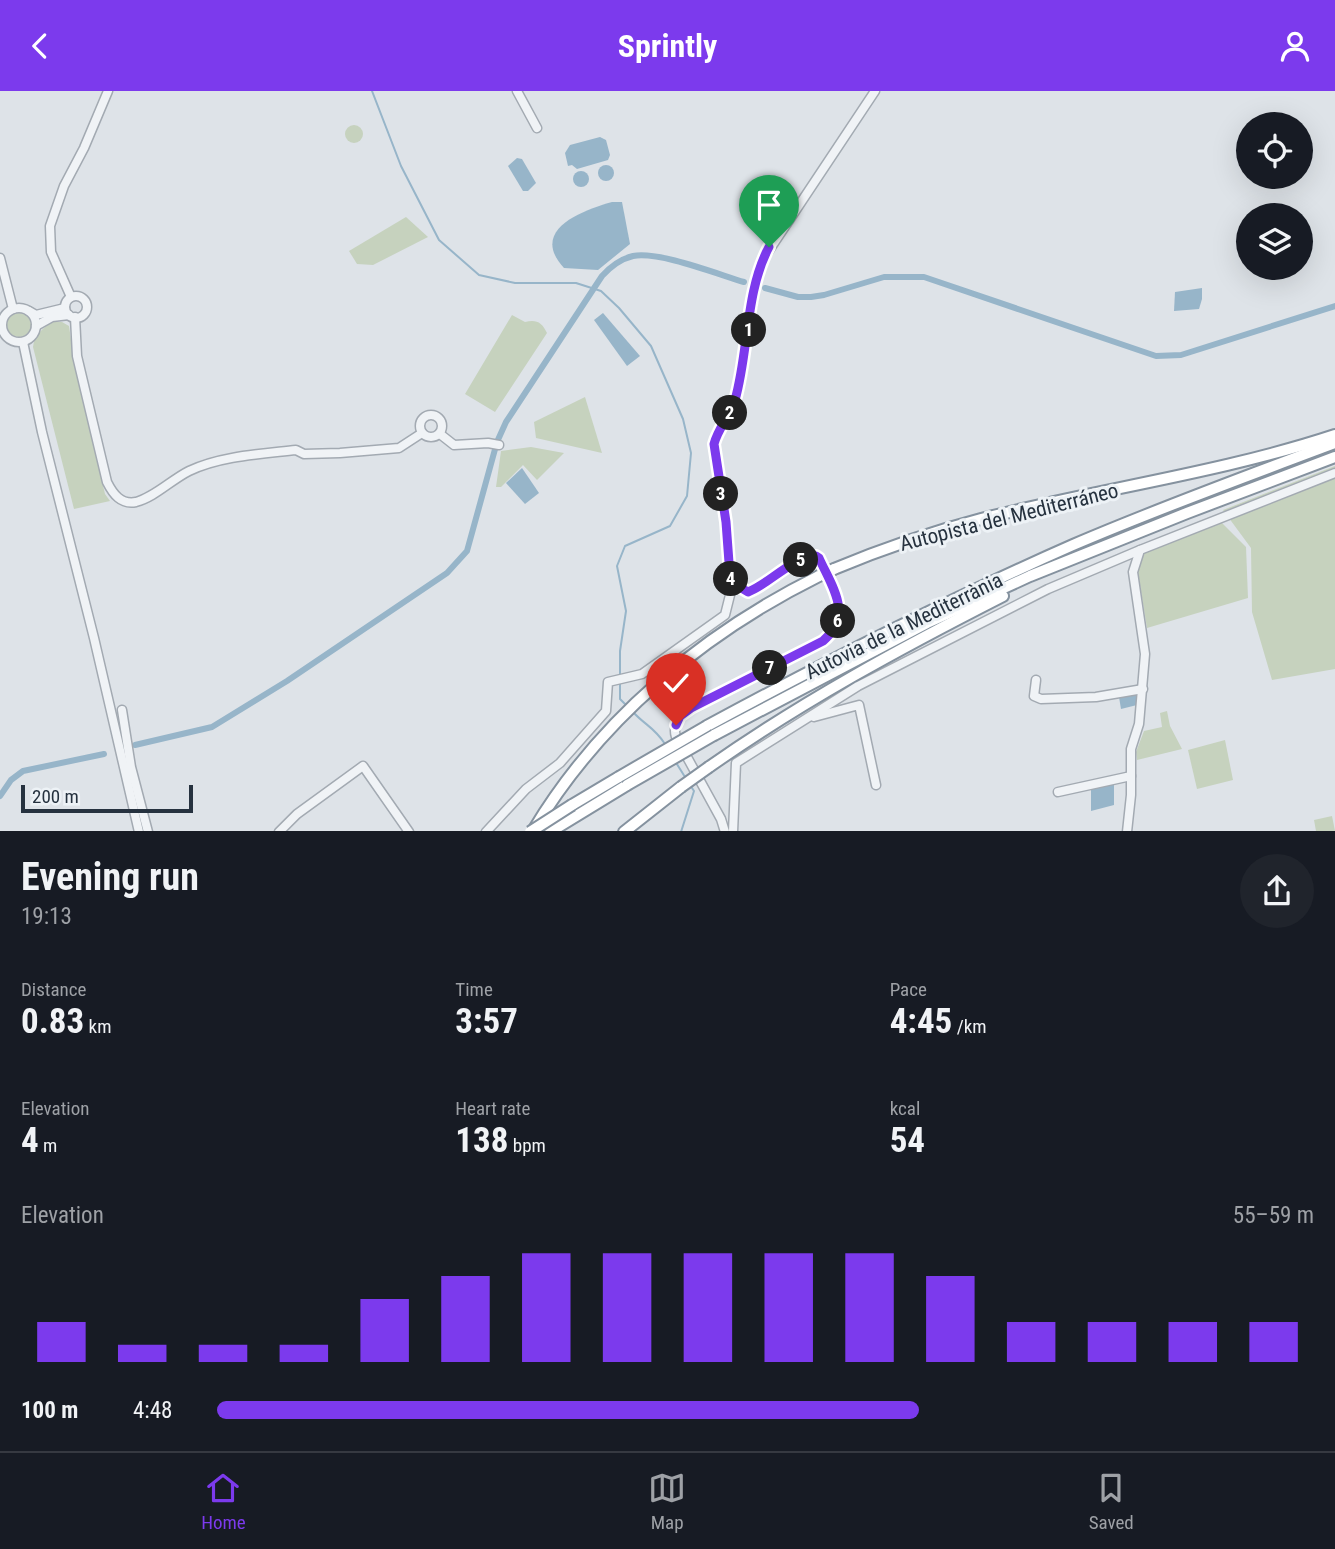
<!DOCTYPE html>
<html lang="en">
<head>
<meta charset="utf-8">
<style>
	:root { --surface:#171b24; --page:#20242c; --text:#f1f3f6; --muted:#9ea1a6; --line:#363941; --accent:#7c3aed }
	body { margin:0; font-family:"Roboto Condensed",sans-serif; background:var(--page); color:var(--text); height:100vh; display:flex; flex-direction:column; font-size:26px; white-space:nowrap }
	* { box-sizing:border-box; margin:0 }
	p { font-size:23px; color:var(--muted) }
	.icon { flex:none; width:38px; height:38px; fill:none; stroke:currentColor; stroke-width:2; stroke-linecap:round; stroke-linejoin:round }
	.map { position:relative; height:740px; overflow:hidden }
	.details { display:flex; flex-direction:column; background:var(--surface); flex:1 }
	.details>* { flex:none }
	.controls { position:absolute; left:1236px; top:21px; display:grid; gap:14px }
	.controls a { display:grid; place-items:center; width:77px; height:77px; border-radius:50%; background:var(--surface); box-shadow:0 7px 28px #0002; font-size:35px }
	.scale { position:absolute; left:21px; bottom:18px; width:172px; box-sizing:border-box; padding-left:7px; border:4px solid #26323f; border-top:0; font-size:19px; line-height:24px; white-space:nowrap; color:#26323f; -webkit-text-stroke:5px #edf2f6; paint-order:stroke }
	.pin { position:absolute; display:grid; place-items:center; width:60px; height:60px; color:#fff; margin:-72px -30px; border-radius:50% 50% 50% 0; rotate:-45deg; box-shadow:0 0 7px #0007 }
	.pin .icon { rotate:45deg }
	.km { position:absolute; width:35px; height:35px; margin:-18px; border-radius:50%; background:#222; color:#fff; font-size:19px; line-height:35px; text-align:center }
	.round { display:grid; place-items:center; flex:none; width:74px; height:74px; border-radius:37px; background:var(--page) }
	.head { display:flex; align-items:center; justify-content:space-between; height:119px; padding:0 21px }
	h1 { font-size:38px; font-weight:700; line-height:52px }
	.figures { display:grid; grid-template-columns:repeat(3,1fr); gap:10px; height:119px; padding:7px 21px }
	.figures div { display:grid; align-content:center }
	.figures b { font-size:35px; font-weight:700 }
	.figures small { font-size:19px; font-weight:400 }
	.figures p { font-size:19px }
	.chart { height:196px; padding:14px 21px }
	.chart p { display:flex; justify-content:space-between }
	.chart svg { width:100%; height:126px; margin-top:7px; stroke:var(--accent); stroke-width:6 }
	ul { padding:0 21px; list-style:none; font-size:23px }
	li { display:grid; grid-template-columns:112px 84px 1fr; align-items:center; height:52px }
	li i { height:18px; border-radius:9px; background:var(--accent) }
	header { display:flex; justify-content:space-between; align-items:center; height:91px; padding:0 21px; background:var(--accent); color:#fff; font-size:32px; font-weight:700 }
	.menu { display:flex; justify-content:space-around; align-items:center; height:98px; border-top:2px solid var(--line); background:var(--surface); font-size:19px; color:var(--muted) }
	.menu a { display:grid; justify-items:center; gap:4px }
	.menu .on { color:var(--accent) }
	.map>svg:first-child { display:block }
</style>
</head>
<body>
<header><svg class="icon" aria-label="back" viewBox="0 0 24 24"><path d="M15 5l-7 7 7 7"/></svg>Sprintly<svg class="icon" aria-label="person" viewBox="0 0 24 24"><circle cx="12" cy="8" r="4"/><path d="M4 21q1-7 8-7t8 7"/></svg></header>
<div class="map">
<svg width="1335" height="741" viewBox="0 0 1335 741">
	<rect width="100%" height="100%" fill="#dee3e8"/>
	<g fill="#c6d2be">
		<circle cx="354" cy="43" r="9"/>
		<path d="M406 126 428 146 373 174 357 173 349 160Z"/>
		<circle cx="19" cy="234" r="12"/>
		<path d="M512 224 525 231C536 228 542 231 547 242L495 321 465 303Z"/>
		<path d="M53 231H62L69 235 75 276 105 403 110 410 74 418 33 256C34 245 43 236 53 231Z"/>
		<path d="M585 306 602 362 536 347 534 331Z"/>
		<path d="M531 356 564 362 537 389 523 374 501 396H496L501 360Z"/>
		<path d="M1335 375V578L1272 589 1252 521 1251 457 1223 419Z"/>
		<path d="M1222 432 1246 456 1248 507 1147 537 1138 482 1143 462Z"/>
		<path d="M1167 620 1170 635 1182 658 1137 669 1136 661 1144 640 1162 636 1160 622Z"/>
		<path d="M1225 649 1233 689 1197 698 1188 659Z"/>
		<path d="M1332 725 1335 740H1316L1314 729Z"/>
	</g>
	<g fill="#97b5c9">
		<path d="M600 46 606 49 610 64 608 69 577 78 572 74 568 75 565 62 570 54Z"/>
		<path d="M517 67 522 68 536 92 528 100H523L508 75Z"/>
		<circle cx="606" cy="82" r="8"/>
		<circle cx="581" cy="88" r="8"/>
		<path d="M612 111H622L630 153 598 179 564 177C529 139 581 120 612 111Z"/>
		<path d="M1202 197V208L1199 218 1174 220 1175 201Z"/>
		<path d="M603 222 640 265 627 275 594 229Z"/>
		<path d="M522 377 539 402 525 413 506 392Z"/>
		<path d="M1136 603 1137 614 1121 618 1119 606Z"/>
		<path d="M1114 692V714L1091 720V698Z"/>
	</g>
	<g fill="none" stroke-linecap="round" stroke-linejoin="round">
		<g stroke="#97b5c9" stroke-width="2">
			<path d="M372 0 401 75 439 149 479 184 515 192H576L601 200 619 217 651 255 683 328 691 362 687 405 670 435 625 455 617 475 626 520 620 560V585"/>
			<path d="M620 591V608L626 614"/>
			<path d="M633 621C646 635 654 636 665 653"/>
			<path d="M675 670 685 686"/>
			<path d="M681 741 694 700 690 694"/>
		</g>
		<g stroke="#97b5c9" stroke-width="6">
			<path d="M765 197 798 206H811L824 204 884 186H924L1156 265 1181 264 1335 215"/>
			<path d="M135 654 212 636 287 590 447 482 467 460 497 351 506 331 602 185C611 175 620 168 633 165 659 160 717 183 744 191"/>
			<path d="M0 705 11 689 23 680 104 663"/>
		</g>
		<g stroke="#a3aab2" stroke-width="11">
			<g id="minor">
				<path d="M517 0 537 37"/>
				<path d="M0 167 13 218"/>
				<circle cx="76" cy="216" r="11"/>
				<path d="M71 206 51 161 50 135 64 95 84 57 108 0"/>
				<circle cx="19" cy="234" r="17"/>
				<path d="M29 220 36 224 65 217"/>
				<path d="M75 226 77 265 107 391C113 403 121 414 136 411 155 406 171 389 189 380 220 365 261 363 296 359L304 363 340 362 399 357 422 342"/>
				<path d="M36 235 52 226 69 224"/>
				<path d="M23 251 42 341 94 547 139 741"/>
				<circle cx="431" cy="335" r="11"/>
				<path d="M440 343 454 354 488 352 499 354"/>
				<path d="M1036 589 1034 605 1041 608 1096 606 1143 598"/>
				<path d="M122 619 131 676 148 741"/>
				<path d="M814 626 859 614 876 694"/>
				<path d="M1058 701 1131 685"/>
				<path d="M279 741 297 723 363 675 409 741"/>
				<path d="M486 741 526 698 560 672 606 620 608 591 642 583 725 524 733 492"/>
				<path d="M725 741 721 728 676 646C672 633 680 625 691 617L823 550C854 524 832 496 819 467L816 465C790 467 771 493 748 501L733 492 730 485 726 431 714 353 717 342 735 310 758 180 762 170 875 0"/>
				<path d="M733 741 736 672 858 595 1048 498 1140 459"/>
				<path d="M1127 741 1131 704V658L1139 633 1145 563 1133 481 1140 459 1335 382"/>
			</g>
		</g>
		<g stroke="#85929f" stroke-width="14">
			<g id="highway">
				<path d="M834 478C882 458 931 441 981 428 1098 398 1220 382 1335 344"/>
				<path d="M707 635C827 570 948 509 1073 454 1159 417 1247 385 1335 352"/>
				<path d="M714 644 927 532 1030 485 1187 422 1335 366"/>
				<path d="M709 676C803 610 901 557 1003 505"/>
				<path d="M572 714 619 686"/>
				<path d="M534 738C601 627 704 542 819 485"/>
				<path d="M550 741 627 694"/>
				<path d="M624 741 681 696"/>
			</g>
		</g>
		<use href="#minor" stroke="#f0f3f6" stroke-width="8"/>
		<use href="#highway" stroke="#fff" stroke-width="10"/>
		<g stroke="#85929f" stroke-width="14" stroke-linecap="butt">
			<g id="highway-bridge">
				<path d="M819 485 834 478"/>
				<path d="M619 686 707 635"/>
				<path d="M627 694 714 644"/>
				<path d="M681 696 709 676"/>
				<path d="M530 741 572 714"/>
			</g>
		</g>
		<use href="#highway-bridge" stroke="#fff" stroke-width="10"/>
	</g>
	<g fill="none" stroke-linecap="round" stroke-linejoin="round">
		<g stroke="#fff" stroke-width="14">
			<path id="route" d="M676 634 680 625 691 617 823 550C854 524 832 496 819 467L816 465C790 467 771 492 748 501L733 492 730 485 726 431 714 353C718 337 730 325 735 309 749 260 745 201 769 156"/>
		</g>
		<use href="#route" stroke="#7c3aed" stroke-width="9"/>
	</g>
	<g text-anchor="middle" stroke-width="6" stroke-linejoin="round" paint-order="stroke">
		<g font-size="21" fill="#26323f" stroke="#edf2f6">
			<text transform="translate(1009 426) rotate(-14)" y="7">Autopista del Mediterráneo</text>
			<text transform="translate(904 535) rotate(-26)" y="7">Autovia de la Mediterrània</text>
		</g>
	</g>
</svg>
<div class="controls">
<a><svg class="icon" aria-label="locate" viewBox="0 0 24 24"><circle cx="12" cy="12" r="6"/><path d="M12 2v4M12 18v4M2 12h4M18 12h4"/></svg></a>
<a><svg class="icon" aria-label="layers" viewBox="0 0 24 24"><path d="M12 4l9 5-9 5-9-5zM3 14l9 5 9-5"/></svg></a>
</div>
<div class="scale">200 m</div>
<div class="pin" style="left:769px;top:156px;background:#1e9e55"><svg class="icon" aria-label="arrive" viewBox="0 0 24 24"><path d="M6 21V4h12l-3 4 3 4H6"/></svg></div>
<div class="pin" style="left:676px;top:634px;background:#d93025"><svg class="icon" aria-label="check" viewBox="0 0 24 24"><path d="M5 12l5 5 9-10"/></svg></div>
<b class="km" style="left:749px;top:239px">1</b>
<b class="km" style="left:730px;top:322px">2</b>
<b class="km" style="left:721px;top:403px">3</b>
<b class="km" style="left:731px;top:488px">4</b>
<b class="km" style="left:801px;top:469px">5</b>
<b class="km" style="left:838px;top:530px">6</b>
<b class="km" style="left:770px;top:577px">7</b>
</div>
<section class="details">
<div class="head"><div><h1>Evening run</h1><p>19:13</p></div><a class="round"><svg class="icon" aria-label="share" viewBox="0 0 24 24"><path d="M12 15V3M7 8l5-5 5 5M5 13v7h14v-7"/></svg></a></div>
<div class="figures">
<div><p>Distance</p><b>0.83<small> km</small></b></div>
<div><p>Time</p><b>3:57</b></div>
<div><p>Pace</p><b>4:45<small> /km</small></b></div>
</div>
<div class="figures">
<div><p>Elevation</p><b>4<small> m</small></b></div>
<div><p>Heart rate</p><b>138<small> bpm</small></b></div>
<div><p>kcal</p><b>54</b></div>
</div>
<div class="chart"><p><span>Elevation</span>55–59 m</p>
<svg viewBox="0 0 160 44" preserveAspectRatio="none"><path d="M5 44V30M15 44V38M25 44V38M35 44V38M45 44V22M55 44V14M65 44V6M75 44V6M85 44V6M95 44V6M105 44V6M115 44V14M125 44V30M135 44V30M145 44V30M155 44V30"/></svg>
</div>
<ul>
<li><b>100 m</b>4:48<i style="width:64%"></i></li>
</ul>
</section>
<nav class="menu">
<a class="on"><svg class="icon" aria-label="home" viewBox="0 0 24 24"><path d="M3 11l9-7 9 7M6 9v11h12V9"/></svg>Home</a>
<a><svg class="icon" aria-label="map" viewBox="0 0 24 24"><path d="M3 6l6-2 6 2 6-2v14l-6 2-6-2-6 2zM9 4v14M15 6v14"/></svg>Map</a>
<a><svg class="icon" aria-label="saved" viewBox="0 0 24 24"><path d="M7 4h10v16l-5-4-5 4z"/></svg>Saved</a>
</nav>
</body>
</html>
